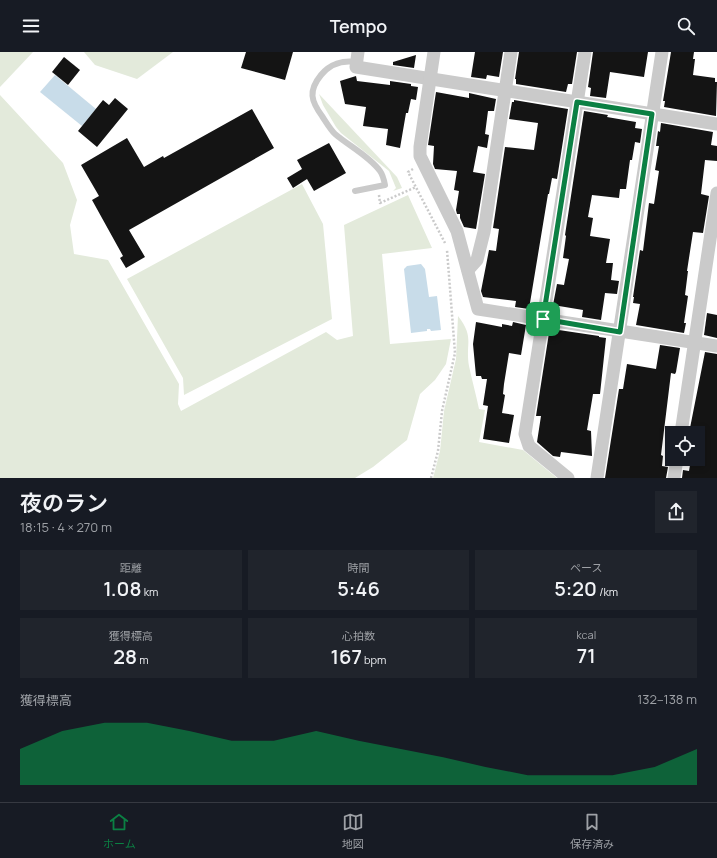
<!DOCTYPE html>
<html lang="ja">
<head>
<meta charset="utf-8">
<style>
	:root { --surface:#171b24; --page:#20242c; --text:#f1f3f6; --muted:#9ea1a6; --line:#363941; --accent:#0b8043 }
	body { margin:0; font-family:Manrope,"Noto Sans JP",sans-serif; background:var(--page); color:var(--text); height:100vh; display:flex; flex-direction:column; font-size:15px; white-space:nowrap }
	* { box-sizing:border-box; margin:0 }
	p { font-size:13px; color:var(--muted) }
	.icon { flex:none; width:22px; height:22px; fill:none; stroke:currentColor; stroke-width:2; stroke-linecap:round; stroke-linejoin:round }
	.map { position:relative; height:426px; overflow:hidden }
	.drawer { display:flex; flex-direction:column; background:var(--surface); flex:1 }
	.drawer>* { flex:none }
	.controls { position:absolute; left:665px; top:374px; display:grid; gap:8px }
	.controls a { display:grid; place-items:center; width:40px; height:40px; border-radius:0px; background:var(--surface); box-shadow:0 2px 6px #0003; font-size:20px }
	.pin { position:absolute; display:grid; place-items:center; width:34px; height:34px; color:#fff; margin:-17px; border-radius:8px; box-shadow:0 2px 6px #0006 }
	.round { display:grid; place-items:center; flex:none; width:42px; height:42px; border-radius:0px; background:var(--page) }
	.overview { display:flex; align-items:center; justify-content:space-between; height:68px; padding:0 20px }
	h1 { font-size:22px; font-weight:600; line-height:30px }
	.metrics { display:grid; grid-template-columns:repeat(3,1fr); gap:6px; height:68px; padding:4px 20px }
	.metrics div { display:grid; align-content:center; border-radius:0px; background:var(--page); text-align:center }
	.metrics b { font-size:20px; font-weight:600 }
	.metrics small { font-size:11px; font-weight:400 }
	.metrics p { font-size:11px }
	.chart { height:112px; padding:8px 20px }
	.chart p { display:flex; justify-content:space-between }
	.chart svg { width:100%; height:72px; margin-top:4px; fill:var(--accent); opacity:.7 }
	header { display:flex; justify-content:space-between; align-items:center; height:52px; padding:0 20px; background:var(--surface); font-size:18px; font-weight:600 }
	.tab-bar { display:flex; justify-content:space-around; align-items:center; height:56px; border-top:1px solid var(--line); background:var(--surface); font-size:11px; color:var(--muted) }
	.tab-bar a { display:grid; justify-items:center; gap:2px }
	.tab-bar .on { color:var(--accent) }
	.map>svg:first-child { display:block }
</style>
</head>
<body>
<header><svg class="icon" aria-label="menu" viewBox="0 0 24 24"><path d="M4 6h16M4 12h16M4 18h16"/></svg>Tempo<svg class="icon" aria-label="search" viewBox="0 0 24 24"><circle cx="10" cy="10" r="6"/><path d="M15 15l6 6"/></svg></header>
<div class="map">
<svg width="717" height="426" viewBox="0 0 717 426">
	<rect width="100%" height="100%" fill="#fff"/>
	<g fill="#e3eadb">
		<path d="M0 0H33L0 35Z"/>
		<path d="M84 0H173L137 27 95 13Z"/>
		<path d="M319 42 397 125 402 136 393 139 396 136 389 119 341 81 336 75 323 53Z"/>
		<path d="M0 43 63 111 77 148 70 173 74 202 108 208 179 332 178 352 181 359 326 280 337 288 353 284 344 173 408 143 432 196 382 202 390 292 451 287 446 312 435 328 420 342 407 388 373 415 355 426H0Z"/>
		<path d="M302 132 323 172 332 267 184 343 183 326 127 227Z"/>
		<path d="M458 264C475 286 465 291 469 314 472 328 476 343 479 357L485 358 479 390 523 398 557 426H433L440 399 444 359 456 307Z"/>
	</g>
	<g fill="#c8dce9">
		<path d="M55 23 96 57 82 74 40 40Z"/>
		<path d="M421 212 425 217 429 245 437 244 441 278 431 279 430 277H427V279L411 281 404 217 407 214Z"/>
	</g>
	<g fill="#141414">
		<path d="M246 0H293L285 28 241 16Z"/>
		<path d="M475 0H503L499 25 487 23 486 27 471 25Z"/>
		<path d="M519 0H577L572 32H568L566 40 516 32V27H515Z"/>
		<path d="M593 0H648L644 25 610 20 606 46 590 44 591 36 588 35Z"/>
		<path d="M671 0H694L693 7H695L693 23 715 26V30H717L716 64 664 55 665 49H663Z"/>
		<path d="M416 3 414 16 393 13V10Z"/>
		<path d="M64 5 80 18 68 33 52 20Z"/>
		<path d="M356 24 357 29 390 33V29L411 32V34L418 35 416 48 411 47 408 61H406L400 96 386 93 388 77 363 74 366 55 345 52 340 29Z"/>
		<path d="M436 40 469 46V41L496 47 494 59H488L485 82 489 83 487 96 478 94 473 120 485 122 476 177 464 175 460 166V162H457L456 158 459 139 454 138 457 119 435 117 433 112 434 94 428 93Z"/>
		<path d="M115 46 128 57 97 95 78 79 103 48 109 53Z"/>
		<path d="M514 48 568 57 557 127 552 126 549 142H548L529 257 515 255 516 249 483 245 481 239 489 198 496 199 499 177 493 176 505 95 534 98 538 71 509 67 512 50H514Z"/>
		<path d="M252 57 274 96 129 178 145 205 126 216 120 206 123 204 92 148 99 144 81 113 127 86 144 115 163 104 164 106Z"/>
		<path d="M584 59 608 63 607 65 636 70 635 76 642 77 640 91 635 90 632 108H630L626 137H620L619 146 592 143 588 165 593 166 590 184 610 187 606 211H613L611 228 619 229 617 242 605 241 601 268 582 265 583 258 553 253 557 232 564 233 569 207 563 206 566 184 565 183Z"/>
		<path d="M661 71 713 80 711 93 717 94V109L705 108 701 142 709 144 703 181 693 180 687 219H688L685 243 688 244 684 271H686L684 281 636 273 640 252 633 251 634 245H633L640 198 643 199 649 151 654 152 659 119 655 118 659 94H656L658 79 660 80Z"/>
		<path d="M329 91 346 121 314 139 307 127 293 136 287 126 302 117 297 108Z"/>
		<path d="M707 261 717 263V286L704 283Z"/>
		<path d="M476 270 502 275V272L512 274 513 270 526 273 521 303 509 301 504 332 503 342 505 343 502 361 514 363 509 391 483 387 488 354 483 353 487 327H482L481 324H476L473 292Z"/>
		<path d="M552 277 599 284V285L606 286 600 342H593L587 378 591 379 592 404 561 400 560 405 553 404 537 390 541 364H536L549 281 551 282Z"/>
		<path d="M660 293 680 296 676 320 675 322 671 321 661 403 663 404 662 414 668 415 666 426H605L619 337H623L627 312 656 317Z"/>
		<path d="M705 300 717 302V426H682L683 418 689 419 691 407H698V381H690V376Z"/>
	</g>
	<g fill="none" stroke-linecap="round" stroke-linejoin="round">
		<g stroke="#cacaca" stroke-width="2.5" stroke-dasharray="2 2" stroke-linecap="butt">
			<path d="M413 117 408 120 445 191"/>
			<path d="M379 143 380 151 416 135"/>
			<path d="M431 426 438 399 442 359 455 301 447 198"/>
		</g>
		<path stroke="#cacaca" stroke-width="6" d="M355 139 385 133C384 128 383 123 380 119 369 104 349 94 335 82 330 77 326 70 322 64 311 49 308 39 321 23 330 12 343 8 356 10"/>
		<g stroke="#cacaca" stroke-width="13">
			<path d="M358 0 356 15 717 72"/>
			<path d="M434 0 420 95V104L457 179 478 257 717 294"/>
			<path d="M468 218 477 208 484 180 511 0"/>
			<path d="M681 381 717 141"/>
			<path d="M568 426 529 394 525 382 585 0"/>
			<path d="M597 426 662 0"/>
			<path d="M674 426 677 407"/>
		</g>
	</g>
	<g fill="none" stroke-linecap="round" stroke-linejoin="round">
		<g stroke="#fff" stroke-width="8">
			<path id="route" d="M577 50 652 62 620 280 543 267Z"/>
		</g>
		<use href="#route" stroke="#0b8043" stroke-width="5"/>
	</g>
</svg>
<div class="controls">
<a><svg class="icon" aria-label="locate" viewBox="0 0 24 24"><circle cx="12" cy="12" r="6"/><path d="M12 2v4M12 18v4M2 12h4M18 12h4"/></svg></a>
</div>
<div class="pin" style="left:543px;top:267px;background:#1e9e55"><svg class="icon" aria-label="arrive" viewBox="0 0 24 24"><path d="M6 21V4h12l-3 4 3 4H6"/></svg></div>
</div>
<section class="drawer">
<div class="overview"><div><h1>夜のラン</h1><p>18:15 · 4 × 270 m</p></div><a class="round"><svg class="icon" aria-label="share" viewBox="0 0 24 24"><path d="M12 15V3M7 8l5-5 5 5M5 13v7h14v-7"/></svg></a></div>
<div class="metrics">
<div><p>距離</p><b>1.08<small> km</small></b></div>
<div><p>時間</p><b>5:46</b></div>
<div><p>ペース</p><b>5:20<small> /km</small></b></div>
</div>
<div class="metrics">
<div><p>獲得標高</p><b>28<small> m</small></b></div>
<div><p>心拍数</p><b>167<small> bpm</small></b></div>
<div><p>kcal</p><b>71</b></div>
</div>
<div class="chart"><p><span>獲得標高</span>132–138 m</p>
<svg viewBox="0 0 160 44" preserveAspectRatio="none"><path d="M0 44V22L10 11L20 6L30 6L40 11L50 17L60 17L70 11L80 17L90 22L100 27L110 33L120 38L130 38L140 38L150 33L160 22V44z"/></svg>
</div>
</section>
<nav class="tab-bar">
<a class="on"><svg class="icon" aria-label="home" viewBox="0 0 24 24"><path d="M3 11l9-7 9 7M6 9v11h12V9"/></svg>ホーム</a>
<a><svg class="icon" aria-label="map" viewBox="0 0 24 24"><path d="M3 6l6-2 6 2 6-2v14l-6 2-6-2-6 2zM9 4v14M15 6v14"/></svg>地図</a>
<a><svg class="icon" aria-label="saved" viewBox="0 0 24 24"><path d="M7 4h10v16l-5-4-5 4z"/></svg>保存済み</a>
</nav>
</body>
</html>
